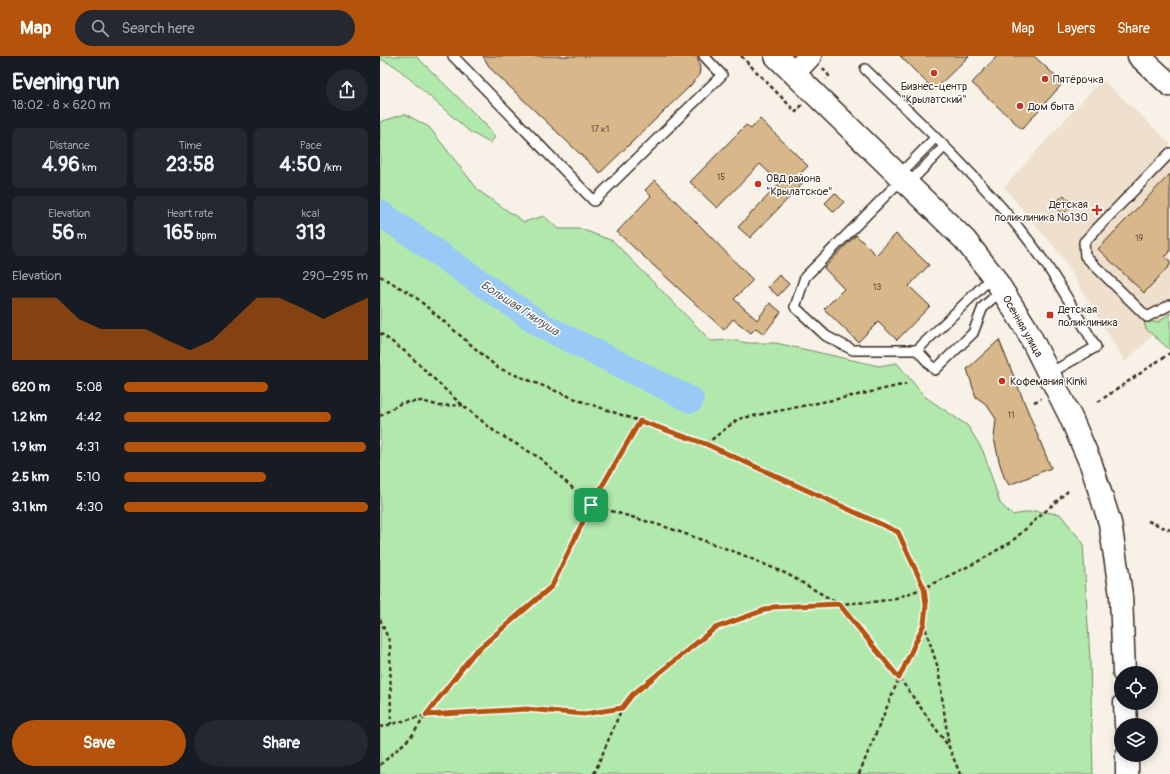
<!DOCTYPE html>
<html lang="en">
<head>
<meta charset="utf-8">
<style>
	:root { --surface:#171b24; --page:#242831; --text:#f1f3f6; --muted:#9ea1a6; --accent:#b45309 }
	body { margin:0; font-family:Pangolin,sans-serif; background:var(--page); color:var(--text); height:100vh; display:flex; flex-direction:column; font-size:15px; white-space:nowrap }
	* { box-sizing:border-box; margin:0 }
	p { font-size:13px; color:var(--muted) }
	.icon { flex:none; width:22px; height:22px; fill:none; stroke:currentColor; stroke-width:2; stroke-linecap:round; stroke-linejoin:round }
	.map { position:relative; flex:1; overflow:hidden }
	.panel { display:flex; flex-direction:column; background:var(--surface); width:380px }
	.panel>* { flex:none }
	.buttons { position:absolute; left:734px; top:610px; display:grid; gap:8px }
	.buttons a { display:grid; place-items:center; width:44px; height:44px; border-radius:50%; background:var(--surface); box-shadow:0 2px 10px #0003; font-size:20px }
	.pin { position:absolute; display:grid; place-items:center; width:34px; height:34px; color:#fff; margin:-17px; border-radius:8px; box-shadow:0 2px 6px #0006 }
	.round { display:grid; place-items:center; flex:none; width:42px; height:42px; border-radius:21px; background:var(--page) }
	.overview { display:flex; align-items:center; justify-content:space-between; height:68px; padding:0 12px }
	h1 { font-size:22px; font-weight:800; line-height:30px }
	.metrics { display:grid; grid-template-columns:repeat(3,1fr); gap:6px; height:68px; padding:4px 12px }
	.metrics div { display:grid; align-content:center; border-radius:8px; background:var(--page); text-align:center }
	.metrics b { font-size:20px; font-weight:800 }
	.metrics small { font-size:11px; font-weight:400 }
	.metrics p { font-size:11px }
	.chart { height:112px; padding:8px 12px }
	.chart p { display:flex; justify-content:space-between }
	.chart svg { width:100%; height:72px; margin-top:4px; fill:var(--accent); opacity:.7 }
	.cta { display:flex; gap:8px; margin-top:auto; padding:8px 12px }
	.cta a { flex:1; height:46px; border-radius:24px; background:var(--accent); color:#fff; font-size:16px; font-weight:800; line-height:46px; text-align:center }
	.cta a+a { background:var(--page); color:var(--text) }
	ul { padding:0 12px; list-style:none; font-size:13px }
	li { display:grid; grid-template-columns:64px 48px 1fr; align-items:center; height:30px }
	li i { height:10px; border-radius:5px; background:var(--accent) }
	header { display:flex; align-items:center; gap:24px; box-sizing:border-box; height:56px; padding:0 20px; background:var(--accent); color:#fff }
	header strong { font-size:19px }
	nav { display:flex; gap:22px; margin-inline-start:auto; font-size:14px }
	.search { width:280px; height:36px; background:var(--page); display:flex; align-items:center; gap:10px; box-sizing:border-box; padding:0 14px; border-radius:22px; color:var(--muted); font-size:15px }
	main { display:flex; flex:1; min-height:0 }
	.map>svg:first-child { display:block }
</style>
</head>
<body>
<header>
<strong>Map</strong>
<div class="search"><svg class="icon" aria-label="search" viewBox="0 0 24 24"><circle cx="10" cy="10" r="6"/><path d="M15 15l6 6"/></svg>Search here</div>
<nav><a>Map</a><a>Layers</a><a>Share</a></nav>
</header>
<main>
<section class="panel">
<div class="overview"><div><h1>Evening run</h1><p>18:02 · 8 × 620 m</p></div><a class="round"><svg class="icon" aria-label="share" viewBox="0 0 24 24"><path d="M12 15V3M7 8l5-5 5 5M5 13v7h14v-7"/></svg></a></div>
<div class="metrics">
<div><p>Distance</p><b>4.96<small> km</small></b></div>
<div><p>Time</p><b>23:58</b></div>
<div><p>Pace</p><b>4:50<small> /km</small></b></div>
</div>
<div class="metrics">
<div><p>Elevation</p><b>56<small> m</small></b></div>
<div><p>Heart rate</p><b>165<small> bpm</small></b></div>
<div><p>kcal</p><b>313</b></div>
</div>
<div class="chart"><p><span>Elevation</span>290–295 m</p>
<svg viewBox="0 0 160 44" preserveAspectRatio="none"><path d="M0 44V6L10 6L20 6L30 19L40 25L50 25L60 25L70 32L80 38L90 32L100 19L110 6L120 6L130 12L140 19L150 12L160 6V44z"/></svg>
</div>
<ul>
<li><b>620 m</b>5:08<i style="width:59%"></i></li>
<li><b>1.2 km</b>4:42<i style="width:85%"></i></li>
<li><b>1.9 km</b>4:31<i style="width:99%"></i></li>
<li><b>2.5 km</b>5:10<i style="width:58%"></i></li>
<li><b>3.1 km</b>4:30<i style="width:100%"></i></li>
</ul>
<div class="cta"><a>Save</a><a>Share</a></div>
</section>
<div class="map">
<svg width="790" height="718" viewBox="0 0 790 718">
	<rect width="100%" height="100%" fill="#f7f1e8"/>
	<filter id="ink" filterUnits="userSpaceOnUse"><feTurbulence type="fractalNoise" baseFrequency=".025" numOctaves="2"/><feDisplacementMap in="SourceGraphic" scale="8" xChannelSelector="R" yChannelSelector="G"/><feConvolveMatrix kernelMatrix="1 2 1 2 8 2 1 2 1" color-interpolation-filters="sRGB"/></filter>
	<g filter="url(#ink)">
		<path fill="#eee0cc" d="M722 23 790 87V263L745 306 680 198 624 131Z"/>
		<g fill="#b1e9ad" stroke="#768a66">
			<path d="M0 0H36L105 68 115 81 110 87 90 76 15 10 0 3Z"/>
			<path d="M25 58 49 71 99 135 144 166 164 160 178 173H201L233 185 331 285 351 284 368 287H396L499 310 517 307 544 340 588 370 603 395 620 447 632 459 655 455 680 458 703 487 710 603 713 718H0V66Z"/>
			<path d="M790 257V294L766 273 764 266H779Z"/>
		</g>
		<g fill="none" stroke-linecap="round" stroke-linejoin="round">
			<path stroke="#98caf5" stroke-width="26" d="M0 157 163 270 311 344"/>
		</g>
		<g fill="#d8b78a" stroke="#3b2a1e">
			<path d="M103 0H317L320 12 319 19 311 29 220 117 110 12Z"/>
			<path d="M520 0H589L554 34Z"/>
			<path d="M617 0H654L683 27 642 73 592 27Z"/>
			<path d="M380 63 428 110 420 118 426 124 370 182 358 171 400 127 380 108 337 152 310 126 366 69 371 73Z"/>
			<path d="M790 118V196L785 201 790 205V209L764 237 718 193Z"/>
			<path d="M275 124 373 224 354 243 377 264 390 247 401 256 384 278 376 272 371 277 353 263 344 274 237 176 271 140 265 134Z"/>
			<path d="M455 137 464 146 454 156 445 147Z"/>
			<path d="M684 139 693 149 682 159 673 149Z"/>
			<path d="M516 178 549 209 529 230 550 250 517 284 498 266 478 286 444 253 464 233 444 212 476 179 496 199Z"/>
			<path d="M399 219 409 228 398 240 388 231Z"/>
			<path d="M619 284 671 412 629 429 624 421 619 405 614 382 616 363 606 348 596 341 587 313Z"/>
		</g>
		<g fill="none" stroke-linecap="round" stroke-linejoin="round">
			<g stroke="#3b2a1e" stroke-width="12">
				<g id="lane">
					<path d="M73 0 214 145 342 19 324 0"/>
					<path d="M485 13C541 67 598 120 646 181 673 215 694 254 716 291L670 317"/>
					<path d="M790 97 704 186 705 200 767 261 790 249"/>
					<path d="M519 119 555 82"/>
					<path d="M522 123 425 221 415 251 446 280 473 294H537L613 220"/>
					<path d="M528 128 564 91"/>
					<path d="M537 294 555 314 593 277 603 251 622 234"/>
				</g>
			</g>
			<g stroke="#3b2a1e" stroke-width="25">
				<g id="secondary">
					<path d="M396 0 585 184 613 220 646 272 691 362 711 408 730 467 741 539 744 617"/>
					<path d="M759 0 790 29"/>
					<path d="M414 17 430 0"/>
					<path d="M745 647 746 669"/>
					<path d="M747 699V718"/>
				</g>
			</g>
			<g stroke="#3b2a1e" stroke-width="2.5" stroke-dasharray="4 3" stroke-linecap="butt">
				<path d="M361 0 416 56 422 49"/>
				<path d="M443 12 449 20 446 23"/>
				<path d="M0 220 33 239 118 312 201 345 326 388 518 476 544 532 546 549 544 568 558 612 569 691 580 718"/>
				<path d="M0 277 27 297 73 341 114 375 160 402 211 449 289 472 358 497 407 518 459 548 523 627 569 691"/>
				<path d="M693 328 706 322"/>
				<path d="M654 346 661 343"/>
				<path d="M718 346 790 297"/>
				<path d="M0 360 21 347 42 345 60 350 83 349"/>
				<path d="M326 388 358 363 482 338 526 328"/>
				<path d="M768 465 790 474"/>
				<path d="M0 563 10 587 11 668"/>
				<path d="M0 671 46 659 146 653 204 658 242 652"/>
				<path d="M0 709 31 681 46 659 94 597 172 530 211 449 260 365"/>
				<path d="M214 718 242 652 252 639 335 572 393 551 493 546 513 543 544 532 597 506 631 486 688 435"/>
				<path d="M479 718 519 622 544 569"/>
			</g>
			<use href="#lane" stroke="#fff" stroke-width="9"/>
			<use href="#secondary" stroke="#fff" stroke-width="22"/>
		</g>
	</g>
	<g fill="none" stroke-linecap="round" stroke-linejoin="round" filter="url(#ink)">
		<g stroke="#fff" stroke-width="8">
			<path id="route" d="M260 365 326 388 518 476 544 532 546 549 544 568 519 622 459 548 393 551 335 572 252 639 242 652 204 658 146 653 46 659 94 597 172 530 211 449Z"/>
		</g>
		<use href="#route" stroke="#b45309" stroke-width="5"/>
	</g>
	<g fill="#c8321e" stroke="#fff" stroke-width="1.5">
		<circle cx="554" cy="17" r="4"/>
		<circle cx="665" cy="23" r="4"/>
		<circle cx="640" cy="50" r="4"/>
		<circle cx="378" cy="128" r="4"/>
		<path d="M715 148h4v4h4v4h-4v4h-4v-4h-4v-4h4z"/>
		<rect x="666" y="255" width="8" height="8" rx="2"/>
		<circle cx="622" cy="325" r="4"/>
	</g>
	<g text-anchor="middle" stroke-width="3" stroke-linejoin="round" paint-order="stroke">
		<g font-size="9" fill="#624d39">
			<text x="220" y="76">17 к1</text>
			<text x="341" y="124">15</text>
			<text x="759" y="185">19</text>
			<text x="497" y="234">13</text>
			<text x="631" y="362">11</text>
		</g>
		<g font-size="11" fill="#3b2a1e" stroke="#fff" text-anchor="start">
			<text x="673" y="27">Пятёрочка</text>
			<text x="554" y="34" text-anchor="middle">Бизнес-центр<tspan x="554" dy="13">"Крылатский"</tspan></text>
			<text x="648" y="54">Дом быта</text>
			<text x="386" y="126">ОВД района<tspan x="386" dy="13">"Крылатское"</tspan></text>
			<text x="708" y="152" text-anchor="end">Детская<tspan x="708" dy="13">поликлиника №130</tspan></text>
			<text x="678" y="257">Детская<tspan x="678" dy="13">поликлиника</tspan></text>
			<text x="630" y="329">Кофемания Kinki</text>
		</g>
		<g font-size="11" fill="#3b2a1e" stroke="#fff">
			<text transform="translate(643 270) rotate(60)" y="4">Осенняя улица</text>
		</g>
		<g font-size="12" font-style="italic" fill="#575a5e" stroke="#fff">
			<text transform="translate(140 252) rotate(33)" y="4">Большая Гнилуша</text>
		</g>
	</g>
</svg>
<div class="buttons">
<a><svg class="icon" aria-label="locate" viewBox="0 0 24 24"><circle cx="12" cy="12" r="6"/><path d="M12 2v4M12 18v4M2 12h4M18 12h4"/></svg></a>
<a><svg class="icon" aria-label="layers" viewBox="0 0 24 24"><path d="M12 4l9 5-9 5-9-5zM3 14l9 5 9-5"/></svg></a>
</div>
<div class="pin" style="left:211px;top:449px;background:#1e9e55"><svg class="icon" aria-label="arrive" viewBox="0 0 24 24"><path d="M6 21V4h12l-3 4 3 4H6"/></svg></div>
</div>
</main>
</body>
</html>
